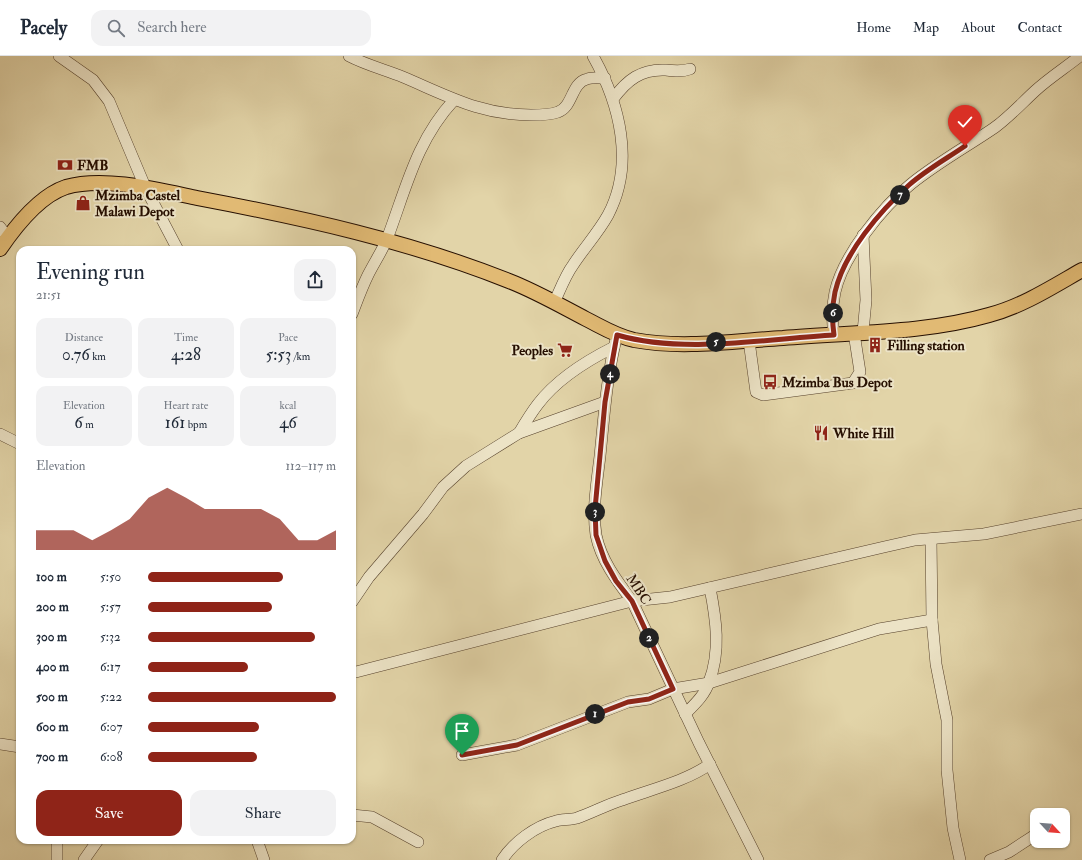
<!DOCTYPE html>
<html lang="en">
<head>
<meta charset="utf-8">
<style>
	:root { --surface:#fff; --page:#f2f2f3; --text:#1f2937; --muted:#747a83; --line:#e0e1e3; --accent:#8f2418 }
	body { margin:0; font-family:"IM FELL Double Pica",serif; background:var(--page); color:var(--text); height:100vh; display:flex; flex-direction:column; font-size:15px; white-space:nowrap }
	* { box-sizing:border-box; margin:0 }
	p { font-size:13px; color:var(--muted) }
	.icon { flex:none; width:22px; height:22px; fill:none; stroke:currentColor; stroke-width:2; stroke-linecap:round; stroke-linejoin:round }
	.map { position:relative; flex:1; overflow:hidden }
	.panel { position:absolute; left:16px; top:190px; width:340px; height:598px; display:flex; flex-direction:column; background:var(--surface); border-radius:12px; box-shadow:0 1px 3px #0004 }
	.panel>* { flex:none }
	.needle { width:26px; rotate:116deg }
	.controls { position:absolute; left:1030px; top:752px; display:grid; gap:8px }
	.controls a { display:grid; place-items:center; width:40px; height:40px; border-radius:8px; background:var(--surface); box-shadow:0 1px 3px #0004; font-size:20px }
	.pin { position:absolute; display:grid; place-items:center; width:34px; height:34px; color:#fff; margin:-41px -17px; border-radius:50% 50% 50% 0; rotate:-45deg; box-shadow:0 0 4px #0007 }
	.pin .icon { rotate:45deg }
	.km { position:absolute; width:20px; height:20px; margin:-10px; border-radius:50%; background:#222; color:#fff; font-size:11px; line-height:20px; text-align:center }
	.round { display:grid; place-items:center; flex:none; width:42px; height:42px; border-radius:12px; background:var(--page) }
	.overview { display:flex; align-items:center; justify-content:space-between; height:68px; padding:0 20px }
	h1 { font-size:22px; font-weight:600; line-height:30px }
	.stats { display:grid; grid-template-columns:repeat(3,1fr); gap:6px; height:68px; padding:4px 20px }
	.stats div { display:grid; align-content:center; border-radius:10px; background:var(--page); text-align:center }
	.stats b { font-size:17px; font-weight:600 }
	.stats small { font-size:11px; font-weight:400 }
	.stats p { font-size:11px }
	.chart { height:112px; padding:8px 20px }
	.chart p { display:flex; justify-content:space-between }
	.chart svg { width:100%; height:72px; margin-top:4px; fill:var(--accent); opacity:.7 }
	.button { display:flex; gap:8px; margin-top:auto; padding:8px 20px }
	.button a { flex:1; height:46px; border-radius:12px; background:var(--accent); color:#fff; font-size:16px; font-weight:600; line-height:46px; text-align:center }
	.button a+a { background:var(--page); color:var(--text) }
	ul { padding:0 20px; list-style:none; font-size:13px }
	li { display:grid; grid-template-columns:64px 48px 1fr; align-items:center; height:30px }
	li i { height:10px; border-radius:5px; background:var(--accent) }
	header { display:flex; align-items:center; gap:24px; box-sizing:border-box; height:56px; padding:0 20px; background:var(--surface); border-bottom:1px solid var(--line) }
	header strong { font-size:19px }
	nav { display:flex; gap:22px; margin-inline-start:auto; font-size:14px }
	.search { width:280px; height:36px; background:var(--page); display:flex; align-items:center; gap:10px; box-sizing:border-box; padding:0 14px; border-radius:12px; color:var(--muted); font-size:15px }
	.map>svg:first-child { display:block }
</style>
</head>
<body>
<header>
<strong>Pacely</strong>
<div class="search"><svg class="icon" aria-label="search" viewBox="0 0 24 24"><circle cx="10" cy="10" r="6"/><path d="M15 15l6 6"/></svg>Search here</div>
<nav><a>Home</a><a>Map</a><a>About</a><a>Contact</a></nav>
</header>
<div class="map">
<svg width="1082" height="804" viewBox="0 0 1082 804">
	<rect width="100%" height="100%" fill="#e2d4a8"/>
	<filter id="stains"><feTurbulence type="fractalNoise" baseFrequency=".005" numOctaves="4"/><feColorMatrix values="0 0 0 0 .2 0 0 0 0 .09 0 0 0 0 .02 0 0 0 .5 -.17"/></filter>
	<radialGradient id="worn" r=".72"><stop offset=".6" stop-color="#630" stop-opacity="0"/><stop offset="1" stop-color="#630" stop-opacity=".3"/></radialGradient>
	<g fill="none" stroke-linecap="round" stroke-linejoin="round">
		<g stroke="#55402b" stroke-width="12">
			<g id="minor">
				<path d="M59 0 93 24 109 45 146 133 178 194"/>
				<path d="M349 0C366 9 386 14 403 21 448 40 481 59 531 59 540 59 550 59 558 56 573 51 571 27 587 23 592 21 600 22 605 22"/>
				<path d="M613 43C627 24 641 13 665 14 674 15 682 16 690 13"/>
				<path d="M0 171 8 182"/>
				<path d="M863 179 866 244 863 276"/>
				<path d="M554 247C560 234 565 220 573 209 584 192 598 177 608 159 635 108 620 48 593 0"/>
				<path d="M352 258C357 245 362 231 368 219 374 207 382 195 387 183 406 133 416 85 454 44"/>
				<path d="M617 279C607 318 604 360 600 400 597 426 592 453 596 479 601 504 617 525 632 545L699 687 758 804"/>
				<path d="M834 279C832 265 832 250 835 236 843 200 882 151 911 128 937 107 966 91 994 72 1008 62 1022 47 1035 35 1049 22 1065 12 1080 0"/>
				<path d="M749 285 756 336 763 339 853 327 860 316 854 277"/>
				<path d="M519 377C525 367 531 357 538 348 557 323 586 305 614 291"/>
				<path d="M0 378 20 388"/>
				<path d="M931 483 932 564 936 608 947 664V714L953 772 960 804"/>
				<path d="M352 546 369 521 423 458 443 431 466 410 519 377 605 346"/>
				<path d="M352 617 632 545 670 541 884 491 915 484 984 478 1082 458"/>
				<path d="M685 658C694 649 705 639 709 626 721 595 716 563 710 532"/>
				<path d="M0 688 20 691"/>
				<path d="M462 699 517 689 628 646 649 643 673 633 709 627 879 573 932 564"/>
				<path d="M352 759 372 761 418 786"/>
				<path d="M57 784V804"/>
				<path d="M257 784 264 804"/>
				<path d="M84 804 98 784"/>
				<path d="M502 804C513 787 535 770 556 765 562 763 570 764 577 762 592 757 606 749 622 744 649 734 687 725 710 708"/>
				<path d="M990 804 1009 796 1035 779"/>
			</g>
		</g>
		<g stroke="#260f01" stroke-width="16">
			<path id="major" d="M0 193C15 171 39 140 66 131 104 120 159 134 197 142 303 162 409 185 509 225 535 235 561 250 586 263 602 271 616 280 634 284 682 293 734 285 783 282 851 276 923 278 989 259 1023 250 1052 231 1082 214"/>
		</g>
		<use href="#minor" stroke="#ece3c6" stroke-width="11"/>
		<use href="#major" stroke="#e1ba74" stroke-width="14"/>
	</g>
	<g fill="none" stroke-linecap="round" stroke-linejoin="round">
		<g stroke="#fff" stroke-width="8">
			<path id="route" d="M462 699 517 689 628 646 649 643 673 633 632 545 616 525 605 505 596 479 595 453 605 346 617 279C683 298 765 283 834 279 832 265 832 250 835 236 844 197 880 155 909 129 926 114 946 103 965 90"/>
		</g>
		<use href="#route" stroke="#8f2418" stroke-width="5"/>
	</g>
	<defs>
		<g id="bank-bare" transform="scale(1.2)"><path d="M-6-4H6V4H-6ZM0-2.3a2.3 2.3 0 1 0 0 4.6a2.3 2.3 0 1 0 0-4.6Z" fill="#8f2418" stroke="#ece3c6" stroke-width="2.5" paint-order="stroke"/></g>
		<g id="shop-bare" transform="scale(1.2)"><path d="M-5-2.5h2.3a2.7 3.5 0 0 1 5.4 0H5L5.5 6h-11ZM-1.5-2.5h3a1.5 2.3 0 0 0-3 0Z" fill="#8f2418" stroke="#ece3c6" stroke-width="2.5" paint-order="stroke"/></g>
		<g id="building-bare" transform="scale(1.2)"><path d="M-4-6H4V6H1V3H-1V6H-4ZM-2.5-4.3h1.7v1.8h-1.7ZM.8-4.3h1.7v1.8H.8ZM-2.5-1h1.7V.8h-1.7ZM.8-1h1.7V.8H.8Z" fill="#8f2418" stroke="#ece3c6" stroke-width="2.5" paint-order="stroke"/></g>
		<g id="supermarket-bare" transform="scale(1.2)"><path d="M-6-5.5h2.5l.6 2H6L4.5 2H-2.5L-4.4-4H-6ZM-1.5 3.2a1.3 1.3 0 1 0 .1 0ZM3 3.2a1.3 1.3 0 1 0 .1 0Z" fill="#8f2418" stroke="#ece3c6" stroke-width="2.5" paint-order="stroke"/></g>
		<g id="bus-bare" transform="scale(1.2)"><path d="M-5-6H5V4H4V6H2V4H-2V6H-4V4H-5ZM-3.5-4V0h7V-4ZM-3.5 1.2v1.5H-2V1.2ZM2 1.2v1.5H3.5V1.2Z" fill="#8f2418" stroke="#ece3c6" stroke-width="2.5" paint-order="stroke"/></g>
		<g id="restaurant-bare" transform="scale(1.2)"><path d="M-5-6h1v4h1v-4h1v4h1v-4h1v5L-1.5 .5V6h-2V.5L-5-1ZM5-6V6H3V1.5H1.5Q1.5-4 5-6Z" fill="#8f2418" stroke="#ece3c6" stroke-width="2.5" paint-order="stroke"/></g>
	</defs>
	<g fill-rule="evenodd">
		<use href="#bank-bare" x="65" y="109"/>
		<use href="#shop-bare" x="83" y="147"/>
		<use href="#building-bare" x="875" y="289"/>
		<use href="#supermarket-bare" x="565" y="294"/>
		<use href="#bus-bare" x="770" y="326"/>
		<use href="#restaurant-bare" x="821" y="377"/>
	</g>
	<g text-anchor="middle" stroke-width="4" stroke-linejoin="round" paint-order="stroke">
		<g font-size="14" font-weight="bold" fill="#260f01" stroke="#ece3c6" text-anchor="start">
			<text x="77" y="114">FMB</text>
			<text x="95" y="144">Mzimba Castel<tspan x="95" dy="16">Malawi Depot</tspan></text>
			<text x="887" y="294">Filling station</text>
			<text x="553" y="299" text-anchor="end">Peoples</text>
			<text x="782" y="331">Mzimba Bus Depot</text>
			<text x="833" y="382">White Hill</text>
		</g>
		<g font-size="14" fill="#260f01" stroke="#ece3c6">
			<text transform="translate(639 533) rotate(57)" y="5">MBC</text>
		</g>
	</g>
	<rect width="100%" height="100%" filter="url(#stains)"/>
	<rect width="100%" height="100%" fill="url(#worn)"/>
</svg>
<div class="controls">
<a><svg class="needle" viewBox="-14 -14 28 28"><path d="M0-13l5 13h-10z" fill="#e53935"/><path d="M0 13l5-13h-10z" fill="#747a83"/></svg></a>
</div>
<div class="pin" style="left:462px;top:699px;background:#1e9e55"><svg class="icon" aria-label="arrive" viewBox="0 0 24 24"><path d="M6 21V4h12l-3 4 3 4H6"/></svg></div>
<div class="pin" style="left:965px;top:90px;background:#d93025"><svg class="icon" aria-label="check" viewBox="0 0 24 24"><path d="M5 12l5 5 9-10"/></svg></div>
<b class="km" style="left:595px;top:658px">1</b>
<b class="km" style="left:649px;top:582px">2</b>
<b class="km" style="left:595px;top:456px">3</b>
<b class="km" style="left:610px;top:318px">4</b>
<b class="km" style="left:716px;top:286px">5</b>
<b class="km" style="left:833px;top:257px">6</b>
<b class="km" style="left:900px;top:139px">7</b>
<section class="panel">
<div class="overview"><div><h1>Evening run</h1><p>21:51</p></div><a class="round"><svg class="icon" aria-label="share" viewBox="0 0 24 24"><path d="M12 15V3M7 8l5-5 5 5M5 13v7h14v-7"/></svg></a></div>
<div class="stats">
<div><p>Distance</p><b>0.76<small> km</small></b></div>
<div><p>Time</p><b>4:28</b></div>
<div><p>Pace</p><b>5:53<small> /km</small></b></div>
</div>
<div class="stats">
<div><p>Elevation</p><b>6<small> m</small></b></div>
<div><p>Heart rate</p><b>161<small> bpm</small></b></div>
<div><p>kcal</p><b>46</b></div>
</div>
<div class="chart"><p><span>Elevation</span>112–117 m</p>
<svg viewBox="0 0 160 44" preserveAspectRatio="none"><path d="M0 44V32L10 32L20 32L30 38L40 32L50 25L60 12L70 6L80 12L90 19L100 19L110 19L120 19L130 25L140 38L150 38L160 32V44z"/></svg>
</div>
<ul>
<li><b>100 m</b>5:50<i style="width:72%"></i></li>
<li><b>200 m</b>5:57<i style="width:66%"></i></li>
<li><b>300 m</b>5:32<i style="width:89%"></i></li>
<li><b>400 m</b>6:17<i style="width:53%"></i></li>
<li><b>500 m</b>5:22<i style="width:100%"></i></li>
<li><b>600 m</b>6:07<i style="width:59%"></i></li>
<li><b>700 m</b>6:08<i style="width:58%"></i></li>
</ul>
<div class="button"><a>Save</a><a>Share</a></div>
</section>
</div>
</body>
</html>
